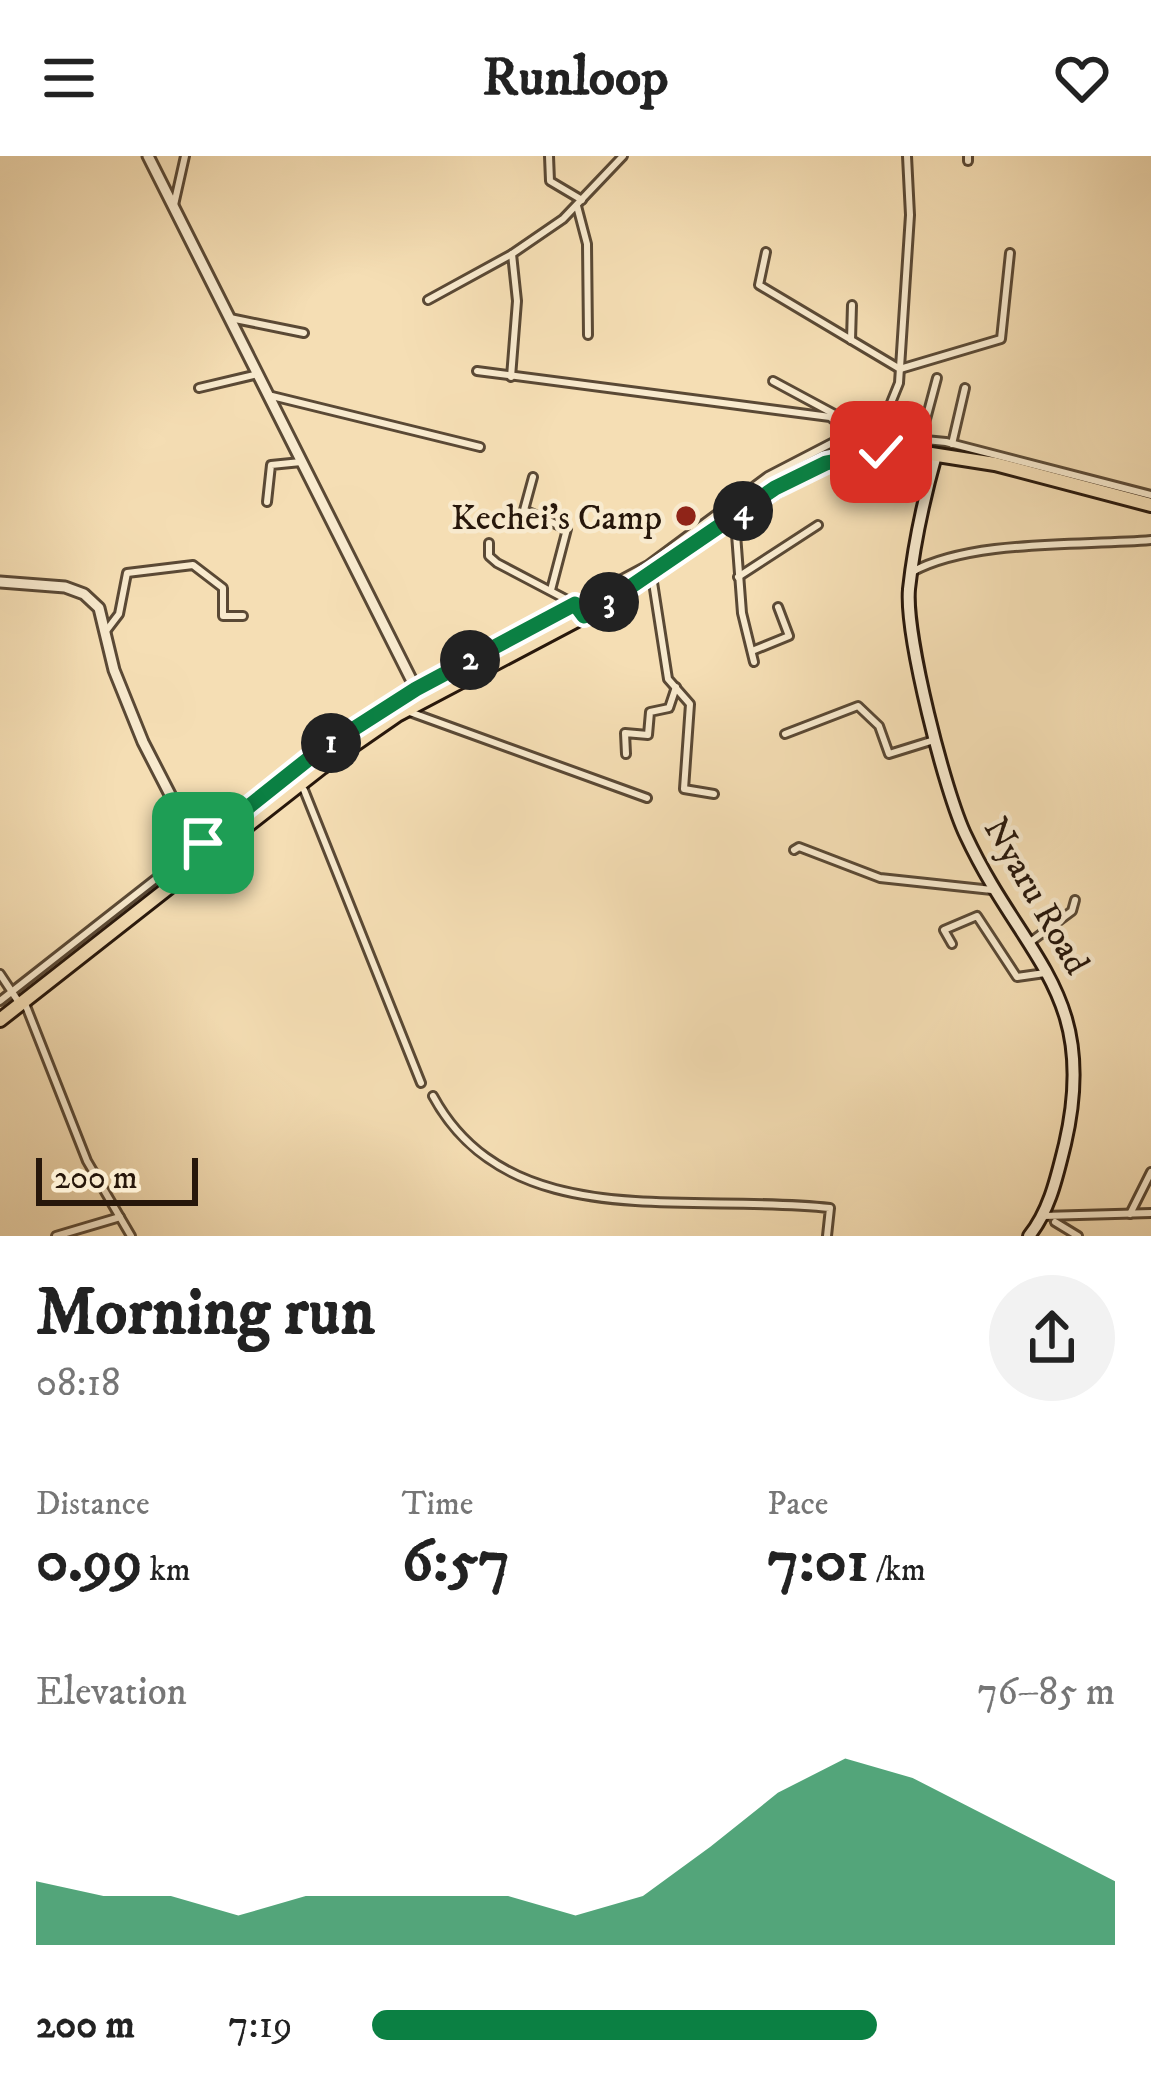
<!DOCTYPE html>
<html lang="en">
<head>
<meta charset="utf-8">
<style>
	:root { --surface:#fff; --page:#f2f2f2; --text:#222; --muted:#767676; --accent:#0b8043 }
	body { margin:0; font-family:"IM FELL DW Pica",serif; background:var(--page); color:var(--text); height:100vh; display:flex; flex-direction:column; font-size:45px; white-space:nowrap }
	* { box-sizing:border-box; margin:0 }
	p { font-size:39px; color:var(--muted) }
	.icon { flex:none; width:66px; height:66px; fill:none; stroke:currentColor; stroke-width:2; stroke-linecap:round; stroke-linejoin:round }
	.map { position:relative; height:1080px; overflow:hidden }
	.details { display:flex; flex-direction:column; background:var(--surface); flex:1 }
	.details>* { flex:none }
	.scale { position:absolute; left:36px; bottom:30px; width:162px; box-sizing:border-box; padding-left:12px; border:6px solid #27170b; border-top:0; font-size:33px; line-height:42px; white-space:nowrap; color:#27170b; -webkit-text-stroke:9px #f8eace; paint-order:stroke }
	.pin { position:absolute; display:grid; place-items:center; width:102px; height:102px; color:#fff; margin:-51px; border-radius:24px; box-shadow:0 6px 18px #0006 }
	.km { position:absolute; width:60px; height:60px; margin:-30px; border-radius:50%; background:#222; color:#fff; font-size:33px; line-height:60px; text-align:center }
	.round { display:grid; place-items:center; flex:none; width:126px; height:126px; border-radius:63px; background:var(--page) }
	.overview { display:flex; align-items:center; justify-content:space-between; height:204px; padding:0 36px }
	h1 { font-size:66px; font-weight:700; line-height:90px }
	.figures { display:grid; grid-template-columns:repeat(3,1fr); gap:18px; height:204px; padding:12px 36px }
	.figures div { display:grid; align-content:center }
	.figures b { font-size:60px; font-weight:700 }
	.figures small { font-size:33px; font-weight:400 }
	.figures p { font-size:33px }
	.chart { height:336px; padding:24px 36px }
	.chart p { display:flex; justify-content:space-between }
	.chart svg { width:100%; height:216px; margin-top:12px; fill:var(--accent); opacity:.7 }
	ul { padding:0 36px; list-style:none; font-size:39px }
	li { display:grid; grid-template-columns:192px 144px 1fr; align-items:center; height:90px }
	li i { height:30px; border-radius:15px; background:var(--accent) }
	header { display:flex; justify-content:space-between; align-items:center; height:156px; padding:0 36px; background:var(--surface); font-size:54px; font-weight:700 }
	.map>svg:first-child { display:block }
</style>
</head>
<body>
<header><svg class="icon" aria-label="menu" viewBox="0 0 24 24"><path d="M4 6h16M4 12h16M4 18h16"/></svg>Runloop<svg class="icon" aria-label="heart" viewBox="0 0 24 24"><path d="M12 20l-8-8c-3-5 5-10 8-4 3-6 11-1 8 4z"/></svg></header>
<div class="map">
<svg width="1151" height="1080" viewBox="0 0 1151 1080">
	<rect width="100%" height="100%" fill="#f5deb4"/>
	<filter id="stains"><feTurbulence type="fractalNoise" baseFrequency=".00167" numOctaves="4"/><feColorMatrix values="0 0 0 0 .2 0 0 0 0 .09 0 0 0 0 .02 0 0 0 .5 -.17"/></filter>
	<radialGradient id="worn" r=".72"><stop offset=".6" stop-color="#630" stop-opacity="0"/><stop offset="1" stop-color="#630" stop-opacity=".3"/></radialGradient>
	<g fill="none" stroke-linecap="round" stroke-linejoin="round">
		<g stroke="#5a4935" stroke-width="12">
			<g id="minor">
				<path d="M549 0 550 25 582 44"/>
				<path d="M968 0V5"/>
				<path d="M174 49 185 0"/>
				<path d="M577 50 587 88 588 179"/>
				<path d="M766 96 759 129 900 213 1001 183 1010 97"/>
				<path d="M428 144 512 98"/>
				<path d="M230 162 304 177"/>
				<path d="M851 184 852 149"/>
				<path d="M477 215 830 261 851 277 946 286 1151 339"/>
				<path d="M511 221 517 145 512 98 563 63 623 0"/>
				<path d="M773 225 838 260 839 266"/>
				<path d="M199 232 258 218"/>
				<path d="M272 240 480 291"/>
				<path d="M921 282 937 222"/>
				<path d="M952 288 965 232"/>
				<path d="M871 296 899 227 910 59 907 0"/>
				<path d="M533 321 524 354 567 373 551 434"/>
				<path d="M267 346 271 309 301 306"/>
				<path d="M735 365 742 457 754 506"/>
				<path d="M489 387V400L497 407 575 448 584 460"/>
				<path d="M912 416C972 383 1082 390 1151 384"/>
				<path d="M652 420 668 523 690 548 684 633 714 638"/>
				<path d="M738 421 818 369"/>
				<path d="M106 475 119 458 127 417 193 409 223 432V460H243"/>
				<path d="M752 495 789 480 778 451"/>
				<path d="M407 555 647 642"/>
				<path d="M785 578 858 550 879 570 889 598 934 584"/>
				<path d="M626 598 625 577 648 579 650 556 669 552 676 531"/>
				<path d="M304 634 421 927"/>
				<path d="M794 694 799 691 880 722 992 734"/>
				<path d="M1029 787 1072 755 1075 744"/>
				<path d="M952 788 944 774 977 760 1017 821 1045 817"/>
				<path d="M0 818 20 848"/>
				<path d="M0 845 316 597 416 533 648 409 768 320 851 277"/>
				<path d="M24 845 87 1005 131 1080"/>
				<path d="M433 940C509 1080 688 1036 830 1052L827 1080"/>
				<path d="M1130 1058 1151 1016"/>
				<path d="M1043 1060 1151 1057"/>
				<path d="M1055 1066 1078 1080"/>
				<path d="M56 1080 120 1061"/>
			</g>
		</g>
		<g stroke="#5a4935" stroke-width="15">
			<g id="tertiary">
				<path d="M148 0 422 545"/>
				<path d="M0 426 65 431 84 438 99 452 114 514 143 586 179 656 210 699"/>
			</g>
		</g>
		<g stroke="#27170b" stroke-width="16">
			<path id="secondary" d="M936 299C924 342 914 387 909 433 905 479 945 637 966 680 1023 802 1100 837 1065 988 1057 1020 1050 1054 1029 1080"/>
		</g>
		<g stroke="#27170b" stroke-width="18">
			<path id="primary" d="M0 864 322 611 397 559 598 453 804 316 851 300 912 295 995 308 1151 349"/>
		</g>
		<use href="#minor" stroke="#f8eace" stroke-width="6"/>
		<use href="#tertiary" stroke="#f8eace" stroke-width="9"/>
		<use href="#secondary" stroke="#f8eace" stroke-width="10"/>
		<use href="#primary" stroke="#f5deb4" stroke-width="12"/>
	</g>
	<g fill="none" stroke-linecap="round" stroke-linejoin="round">
		<g stroke="#fff" stroke-width="24">
			<path id="route" d="M203 687 316 597 416 533 575 448 584 460 598 453 775 332 826 307 881 296"/>
		</g>
		<use href="#route" stroke="#0b8043" stroke-width="15"/>
	</g>
	<circle fill="#8f2418" stroke="#f8eace" stroke-width="4.5" cx="686" cy="360" r="12"/>
	<g text-anchor="middle" stroke-width="9" stroke-linejoin="round" paint-order="stroke">
		<g font-size="36" fill="#27170b" stroke="#f8eace" text-anchor="end">
			<text x="662" y="373">Kechei's Camp</text>
		</g>
		<g font-size="36" fill="#27170b" stroke="#f8eace">
			<text transform="translate(1038 739) rotate(60)" y="13">Nyaru Road</text>
		</g>
	</g>
	<rect width="100%" height="100%" filter="url(#stains)"/>
	<rect width="100%" height="100%" fill="url(#worn)"/>
</svg>
<div class="scale">200 m</div>
<div class="pin" style="left:203px;top:687px;background:#1e9e55"><svg class="icon" aria-label="arrive" viewBox="0 0 24 24"><path d="M6 21V4h12l-3 4 3 4H6"/></svg></div>
<div class="pin" style="left:881px;top:296px;background:#d93025"><svg class="icon" aria-label="check" viewBox="0 0 24 24"><path d="M5 12l5 5 9-10"/></svg></div>
<b class="km" style="left:331px;top:587px">1</b>
<b class="km" style="left:470px;top:504px">2</b>
<b class="km" style="left:609px;top:446px">3</b>
<b class="km" style="left:743px;top:355px">4</b>
</div>
<section class="details">
<div class="overview"><div><h1>Morning run</h1><p>08:18</p></div><a class="round"><svg class="icon" aria-label="share" viewBox="0 0 24 24"><path d="M12 15V3M7 8l5-5 5 5M5 13v7h14v-7"/></svg></a></div>
<div class="figures">
<div><p>Distance</p><b>0.99<small> km</small></b></div>
<div><p>Time</p><b>6:57</b></div>
<div><p>Pace</p><b>7:01<small> /km</small></b></div>
</div>
<div class="chart"><p><span>Elevation</span>76–85 m</p>
<svg viewBox="0 0 160 44" preserveAspectRatio="none"><path d="M0 44V31L10 34L20 34L30 38L40 34L50 34L60 34L70 34L80 38L90 34L100 24L110 13L120 6L130 10L140 17L150 24L160 31V44z"/></svg>
</div>
<ul>
<li><b>200 m</b>7:19<i style="width:68%"></i></li>
</ul>
</section>
</body>
</html>
